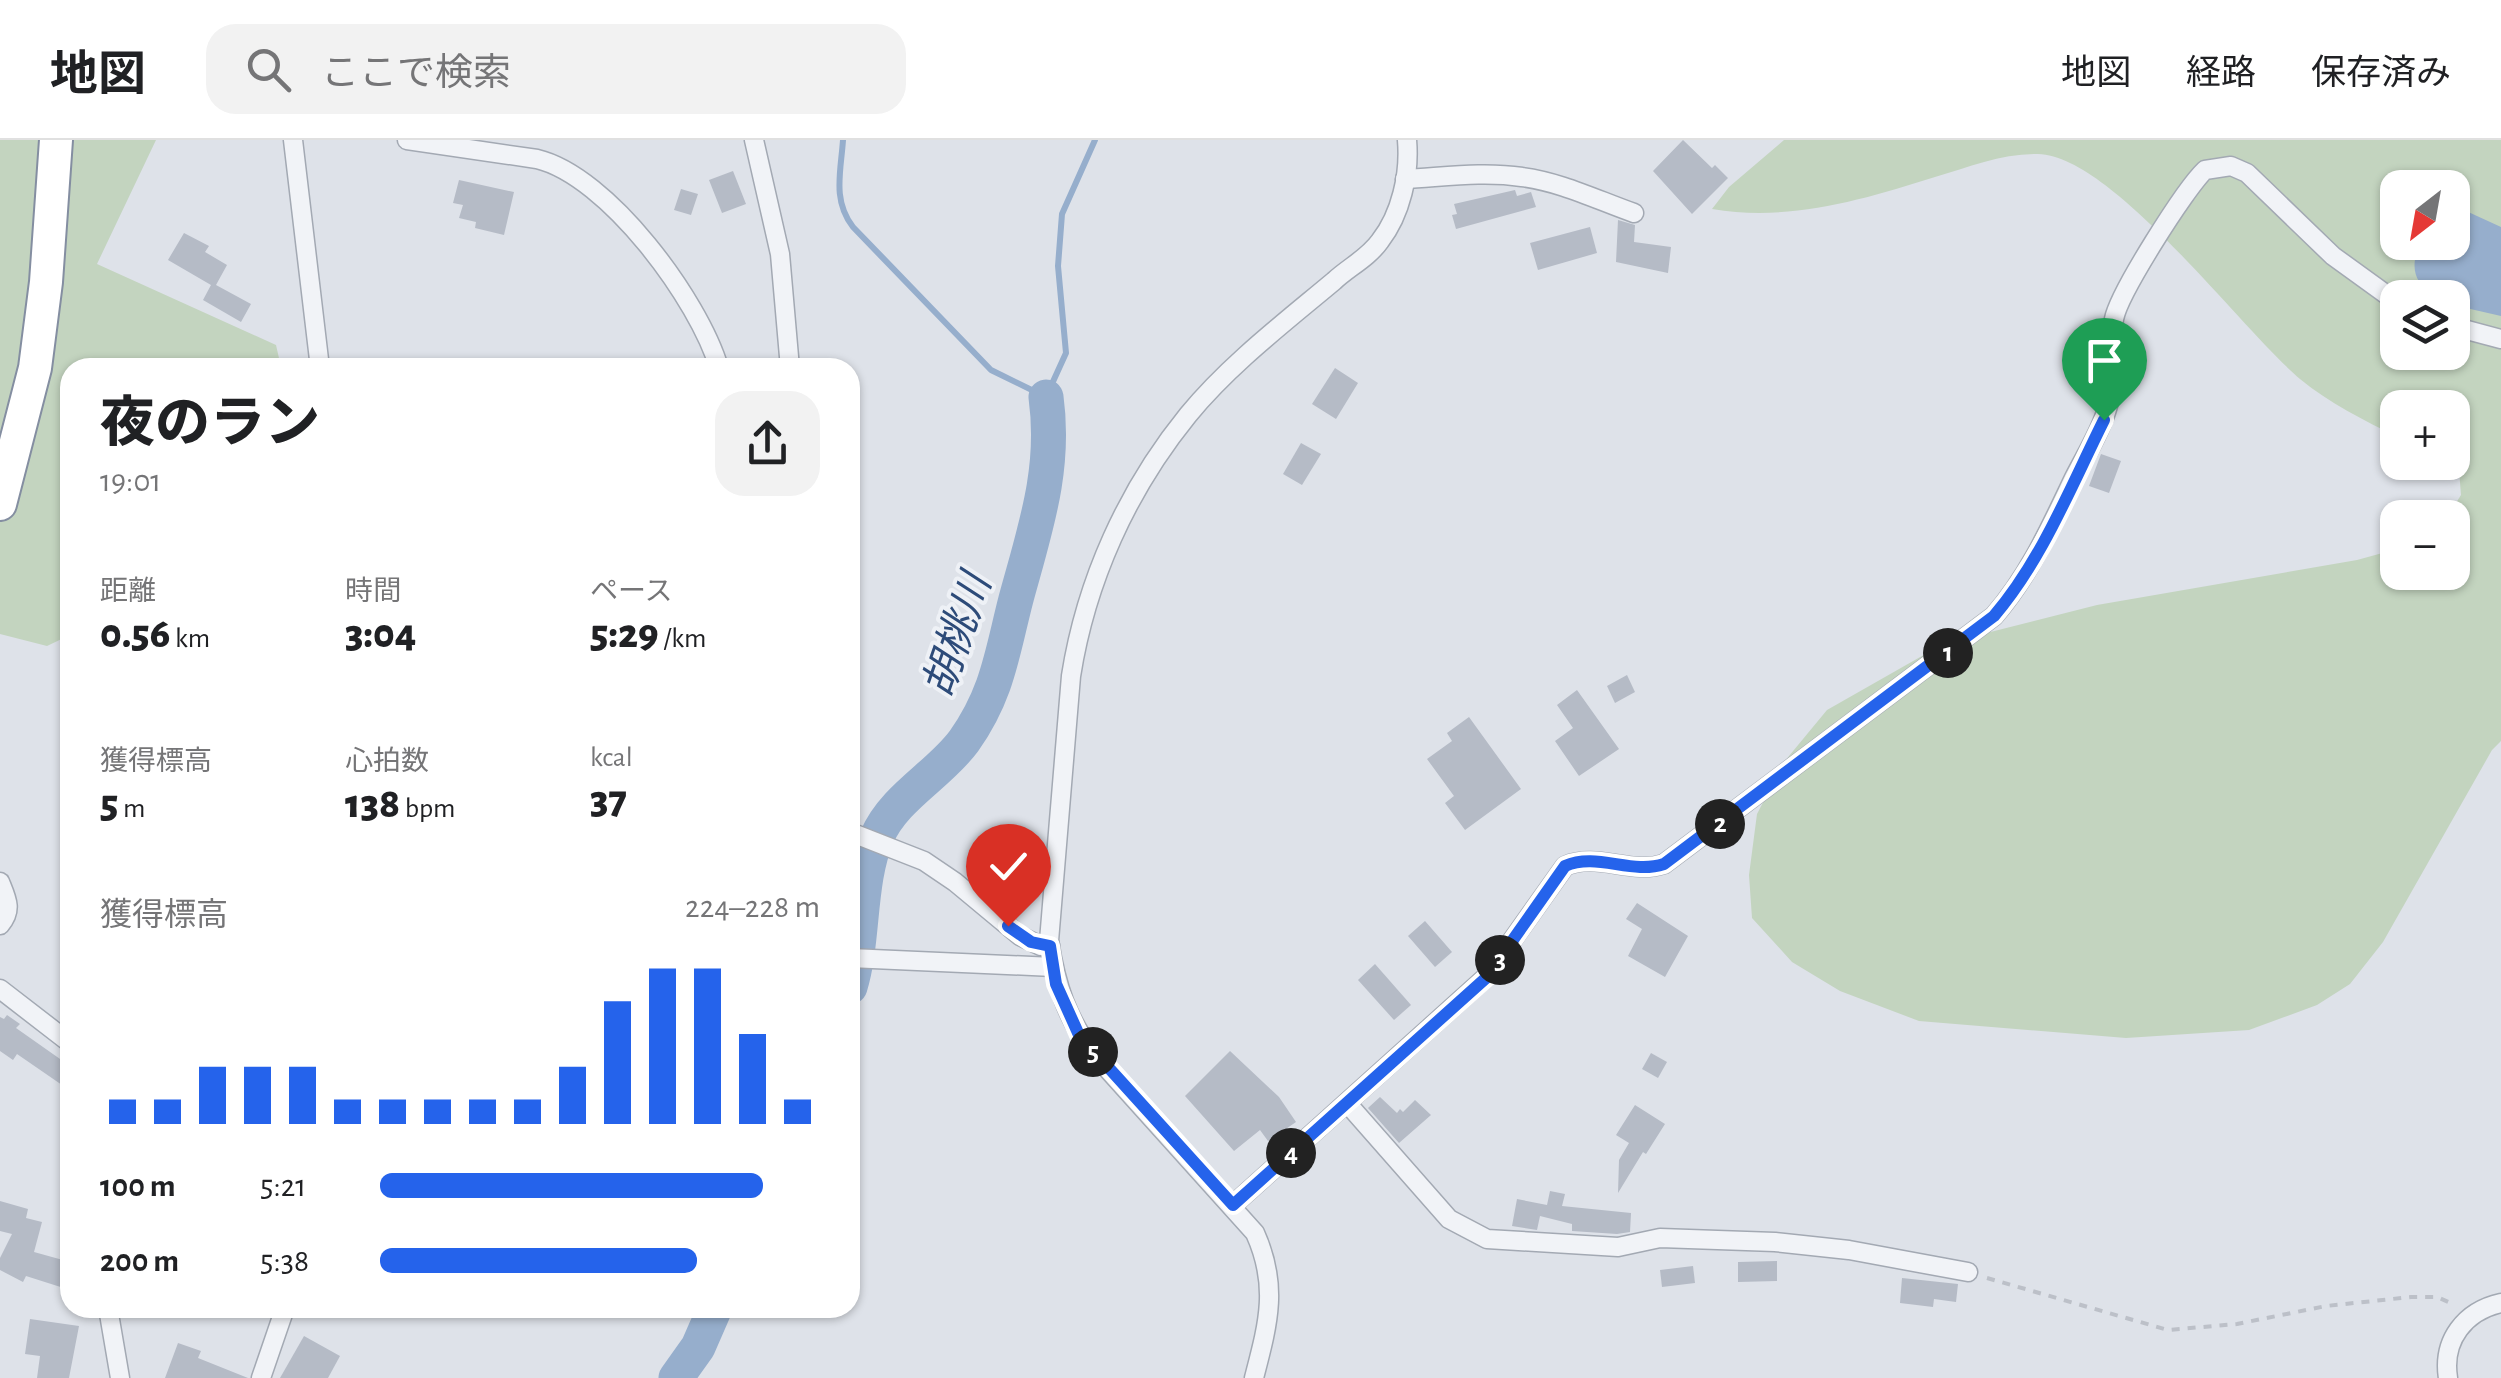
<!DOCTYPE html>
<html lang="ja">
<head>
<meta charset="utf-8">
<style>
	:root { --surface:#fff; --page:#f2f2f2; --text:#202124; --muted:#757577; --line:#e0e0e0; --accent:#2563eb }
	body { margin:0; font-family:"Alegreya Sans","Noto Sans JP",sans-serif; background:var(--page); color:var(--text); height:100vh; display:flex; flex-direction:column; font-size:38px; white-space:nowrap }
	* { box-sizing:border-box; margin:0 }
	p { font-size:32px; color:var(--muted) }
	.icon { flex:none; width:55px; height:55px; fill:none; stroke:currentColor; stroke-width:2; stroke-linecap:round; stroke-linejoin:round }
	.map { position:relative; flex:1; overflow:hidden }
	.sheet { position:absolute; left:60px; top:218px; width:800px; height:960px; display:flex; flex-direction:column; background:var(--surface); border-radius:30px; box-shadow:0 2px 8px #0004 }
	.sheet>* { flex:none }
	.needle { width:65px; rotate:211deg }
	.fabs { position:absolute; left:2380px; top:30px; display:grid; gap:20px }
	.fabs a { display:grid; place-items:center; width:90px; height:90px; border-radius:20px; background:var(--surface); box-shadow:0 2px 8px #0004; font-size:50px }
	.pin { position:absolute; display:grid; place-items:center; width:85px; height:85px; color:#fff; margin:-102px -42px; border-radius:50% 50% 50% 0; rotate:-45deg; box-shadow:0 0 10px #0007 }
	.pin .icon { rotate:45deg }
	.km { position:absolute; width:50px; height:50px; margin:-25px; border-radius:50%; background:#222; color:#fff; font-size:28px; line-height:50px; text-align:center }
	.round { display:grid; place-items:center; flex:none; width:105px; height:105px; border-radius:30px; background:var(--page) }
	.overview { display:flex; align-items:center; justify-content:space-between; height:170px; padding:0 40px }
	h1 { font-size:55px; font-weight:800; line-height:75px }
	.stats { display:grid; grid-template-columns:repeat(3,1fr); gap:15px; height:170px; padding:10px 40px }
	.stats div { display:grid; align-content:center }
	.stats b { font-size:42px; font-weight:800 }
	.stats small { font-size:28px; font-weight:400 }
	.stats p { font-size:28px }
	.chart { height:280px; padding:20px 40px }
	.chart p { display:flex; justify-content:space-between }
	.chart svg { width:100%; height:180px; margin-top:10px; stroke:var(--accent); stroke-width:6 }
	ul { padding:0 40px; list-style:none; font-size:32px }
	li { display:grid; grid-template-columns:160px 120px 1fr; align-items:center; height:75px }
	li i { height:25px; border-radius:12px; background:var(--accent) }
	header { display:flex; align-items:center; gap:60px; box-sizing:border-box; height:140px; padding:0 50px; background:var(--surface); border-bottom:2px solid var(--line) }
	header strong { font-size:48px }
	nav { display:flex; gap:55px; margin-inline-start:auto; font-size:35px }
	.search { width:700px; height:90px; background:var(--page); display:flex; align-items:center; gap:25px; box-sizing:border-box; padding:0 35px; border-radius:30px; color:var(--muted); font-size:38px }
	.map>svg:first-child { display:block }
</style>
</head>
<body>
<header>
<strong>地図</strong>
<div class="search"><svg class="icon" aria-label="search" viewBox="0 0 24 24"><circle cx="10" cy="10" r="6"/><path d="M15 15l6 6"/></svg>ここで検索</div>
<nav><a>地図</a><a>経路</a><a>保存済み</a></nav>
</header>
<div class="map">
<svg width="2501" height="1238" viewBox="0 0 2501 1238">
	<rect width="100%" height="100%" fill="#dee2e9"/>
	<g fill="#c3d4bf" fill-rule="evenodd">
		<path d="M0 0H156L97 124 276 205 281 227 70 228V495L47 506 0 494Z"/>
		<path d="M1784 0H2501V601L2492 610 2383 802 2350 844 2317 865 2249 890 2126 898 1919 881 1840 851 1792 822 1752 778 1749 735 1757 674 1784 622 1827 570 1943 504 2097 465 2357 420 2397 409 2398 432H2452V378L2447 377 2461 355 2459 330 2451 323 2452 268H2398L2397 297C2364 280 2329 263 2300 239 2240 188 2113 16 2038 14 2003 13 1969 27 1935 37 1862 60 1789 82 1712 69L1729 47ZM2398 48H2452V102H2398ZM2398 158H2452V212H2398Z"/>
	</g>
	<path fill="#96aecc" d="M2453 65 2501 87V176L2453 165 2452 158 2435 157C2413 142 2410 127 2420 103L2452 102Z"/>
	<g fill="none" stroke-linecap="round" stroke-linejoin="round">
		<path stroke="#96aecc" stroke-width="6" d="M843 0C841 31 832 60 853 87L991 230 1046 257 1066 213 1058 126 1062 74 1095 0"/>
		<g stroke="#96aecc" stroke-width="35">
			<path d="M850 847C864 801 858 741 877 697 894 657 939 635 964 601 998 553 1002 513 1016 459 1035 389 1056 330 1046 257"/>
			<path d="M676 1238 698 1207 715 1168"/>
		</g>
	</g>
	<g fill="#b5bbc6">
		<path d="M1683 0 1712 28 1715 25 1728 38 1692 74 1653 31Z"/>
		<path d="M733 31 746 64 722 73 709 40Z"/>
		<path d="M459 40 514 52 504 95 475 88 476 82 459 78 463 65 453 63Z"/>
		<path d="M681 49 698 54 691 75 674 70Z"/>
		<path d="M1515 50 1517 56 1531 52 1536 67 1456 89 1452 75 1457 74 1454 64Z"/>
		<path d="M1618 80 1635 85 1634 102 1671 107 1668 133 1616 122Z"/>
		<path d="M1590 87 1597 113 1538 130 1530 103Z"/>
		<path d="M184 93 209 106 205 112 227 125 216 145 251 164 241 182 203 160 211 145 168 120Z"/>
		<path d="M1335 228 1358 243 1336 279 1312 264Z"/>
		<path d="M1301 303 1321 314 1302 345 1283 334Z"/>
		<path d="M2101 314 2121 321 2109 353 2089 346Z"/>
		<path d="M1627 535 1635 552 1615 563 1607 546Z"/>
		<path d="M1577 550 1619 609 1579 636 1555 601 1573 588 1557 565Z"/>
		<path d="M1469 577 1521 649 1465 690 1445 663 1454 656 1427 619 1452 601 1447 593Z"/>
		<path d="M1637 763 1688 796 1665 837 1628 816 1642 789 1626 779Z"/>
		<path d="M1425 781 1452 812 1435 827 1408 796Z"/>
		<path d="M1375 824 1411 865 1394 880 1358 840Z"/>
		<path d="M7 875 20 884 16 888 70 926V935L62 945 17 914 13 920 0 911V877L4 879Z"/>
		<path d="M1230 911 1279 957 1296 982 1268 1001 1260 990 1234 1011 1185 956Z"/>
		<path d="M1651 913 1667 922 1658 938 1642 929Z"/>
		<path d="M1380 957 1397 973 1400 969 1403 972 1415 960 1431 975 1399 1003 1368 968Z"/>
		<path d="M1635 965 1665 984 1646 1014 1643 1012 1618 1053 1619 1020 1629 1003 1616 995Z"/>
		<path d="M1550 1051 1565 1054 1562 1066 1631 1073 1630 1092 1617 1094 1572 1091V1084L1540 1076 1537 1090 1512 1086 1517 1059 1547 1065Z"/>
		<path d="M0 1061 28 1069 26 1078 42 1082 34 1112 70 1122V1150L26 1136 23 1142 0 1130V1118L12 1094 0 1091Z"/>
		<path d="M1777 1121V1141L1738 1142V1122Z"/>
		<path d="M1693 1126 1695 1143 1662 1147 1660 1130Z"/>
		<path d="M1902 1138 1958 1144 1956 1162 1934 1159 1933 1167 1900 1163Z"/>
		<path d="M30 1179 79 1186 69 1238H37L40 1216 25 1214Z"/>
		<path d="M304 1196 340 1216 328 1238H280Z"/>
		<path d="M178 1203 201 1211 198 1218 248 1238H165Z"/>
	</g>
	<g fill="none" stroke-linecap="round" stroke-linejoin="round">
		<g stroke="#a3a9b3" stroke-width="21">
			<g id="street">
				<path d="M293 0 320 228"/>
				<path d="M407 0 537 19C608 36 699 160 719 228"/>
				<path d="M754 0 780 114 790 228"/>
				<path d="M1405 39C1444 37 1483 31 1522 37 1561 42 1597 60 1634 73"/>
				<path d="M2452 186 2501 199"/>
				<path d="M850 692 924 721 955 742 1020 796 1041 806 1050 805"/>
				<path d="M0 742C7 759 13 770 0 785"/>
				<path d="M850 818 1053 827"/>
				<path d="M0 849 70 903"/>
				<path d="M1347 963 1449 1079 1487 1099 1618 1107 1660 1098 1775 1102 1849 1110 1968 1132"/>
				<path d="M1233 1065 1486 837 1565 726C1597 712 1631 735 1664 724L1994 476C2029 436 2051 386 2074 338 2085 316 2100 293 2107 269 2117 239 2109 209 2114 179 2119 153 2185 49 2205 30L2231 26 2247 33 2333 116 2398 163"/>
				<path d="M108 1168 120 1238"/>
				<path d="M261 1238 285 1168"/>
				<path d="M1254 1238C1268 1184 1279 1146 1255 1093L1094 914C1067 879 1056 845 1049 801L1071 536C1086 441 1127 350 1188 275 1229 225 1285 182 1334 141 1349 127 1368 118 1380 101 1401 74 1410 34 1407 0"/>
				<path d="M2448 1238C2442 1200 2465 1171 2501 1163"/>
			</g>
		</g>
		<g stroke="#848ea1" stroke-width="36">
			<path id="highway" d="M0 364 35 228 46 142 56 0"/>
		</g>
		<path stroke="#bcc0c8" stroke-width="4" stroke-dasharray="8 8" stroke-linecap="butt" d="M1987 1138 2168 1190 2237 1184 2326 1166 2411 1157H2437L2455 1165"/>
		<use href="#street" stroke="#f1f3f7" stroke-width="18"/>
		<use href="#highway" stroke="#fff" stroke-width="32"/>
	</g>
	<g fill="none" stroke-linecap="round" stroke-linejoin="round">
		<g stroke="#fff" stroke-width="20">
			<path id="route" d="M1008 786 1031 802 1050 806 1056 844 1079 895 1233 1065 1486 838 1565 726C1597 712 1631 735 1664 724L1994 476C2042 420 2071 346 2104 280"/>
		</g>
		<use href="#route" stroke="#2563eb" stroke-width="12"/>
	</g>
	<g text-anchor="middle" stroke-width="8" stroke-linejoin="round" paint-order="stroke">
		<g font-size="42" font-style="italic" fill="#2d4b79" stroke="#eef1f6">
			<text transform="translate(956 495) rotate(-71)" y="15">胡桃川</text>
		</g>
	</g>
</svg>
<div class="fabs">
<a><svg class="needle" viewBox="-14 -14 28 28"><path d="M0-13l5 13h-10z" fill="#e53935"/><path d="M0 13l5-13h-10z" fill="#757577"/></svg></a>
<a><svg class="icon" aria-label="layers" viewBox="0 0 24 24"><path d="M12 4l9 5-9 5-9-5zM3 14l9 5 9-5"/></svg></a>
<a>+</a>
<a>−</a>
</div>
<div class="pin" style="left:2104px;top:280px;background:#1e9e55"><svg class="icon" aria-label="arrive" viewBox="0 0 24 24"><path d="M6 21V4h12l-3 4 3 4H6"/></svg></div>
<div class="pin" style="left:1008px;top:786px;background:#d93025"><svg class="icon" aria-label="check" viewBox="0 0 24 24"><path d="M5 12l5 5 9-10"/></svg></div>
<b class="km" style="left:1948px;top:513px">1</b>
<b class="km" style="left:1720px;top:684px">2</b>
<b class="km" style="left:1500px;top:820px">3</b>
<b class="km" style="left:1291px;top:1013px">4</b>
<b class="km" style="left:1093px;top:912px">5</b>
<section class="sheet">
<div class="overview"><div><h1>夜のラン</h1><p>19:01</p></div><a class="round"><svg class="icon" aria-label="share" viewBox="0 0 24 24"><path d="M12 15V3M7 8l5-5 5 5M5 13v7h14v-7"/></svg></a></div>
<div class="stats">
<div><p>距離</p><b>0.56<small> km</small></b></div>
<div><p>時間</p><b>3:04</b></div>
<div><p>ペース</p><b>5:29<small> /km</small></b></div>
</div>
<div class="stats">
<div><p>獲得標高</p><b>5<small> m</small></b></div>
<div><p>心拍数</p><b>138<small> bpm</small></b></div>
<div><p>kcal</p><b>37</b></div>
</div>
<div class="chart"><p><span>獲得標高</span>224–228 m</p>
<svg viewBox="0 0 160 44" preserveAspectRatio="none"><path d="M5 44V38M15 44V38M25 44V30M35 44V30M45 44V30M55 44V38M65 44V38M75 44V38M85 44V38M95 44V38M105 44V30M115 44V14M125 44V6M135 44V6M145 44V22M155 44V38"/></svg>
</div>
<ul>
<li><b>100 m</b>5:21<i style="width:87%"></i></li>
<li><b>200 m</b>5:38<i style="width:72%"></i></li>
</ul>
</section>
</div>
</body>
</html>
